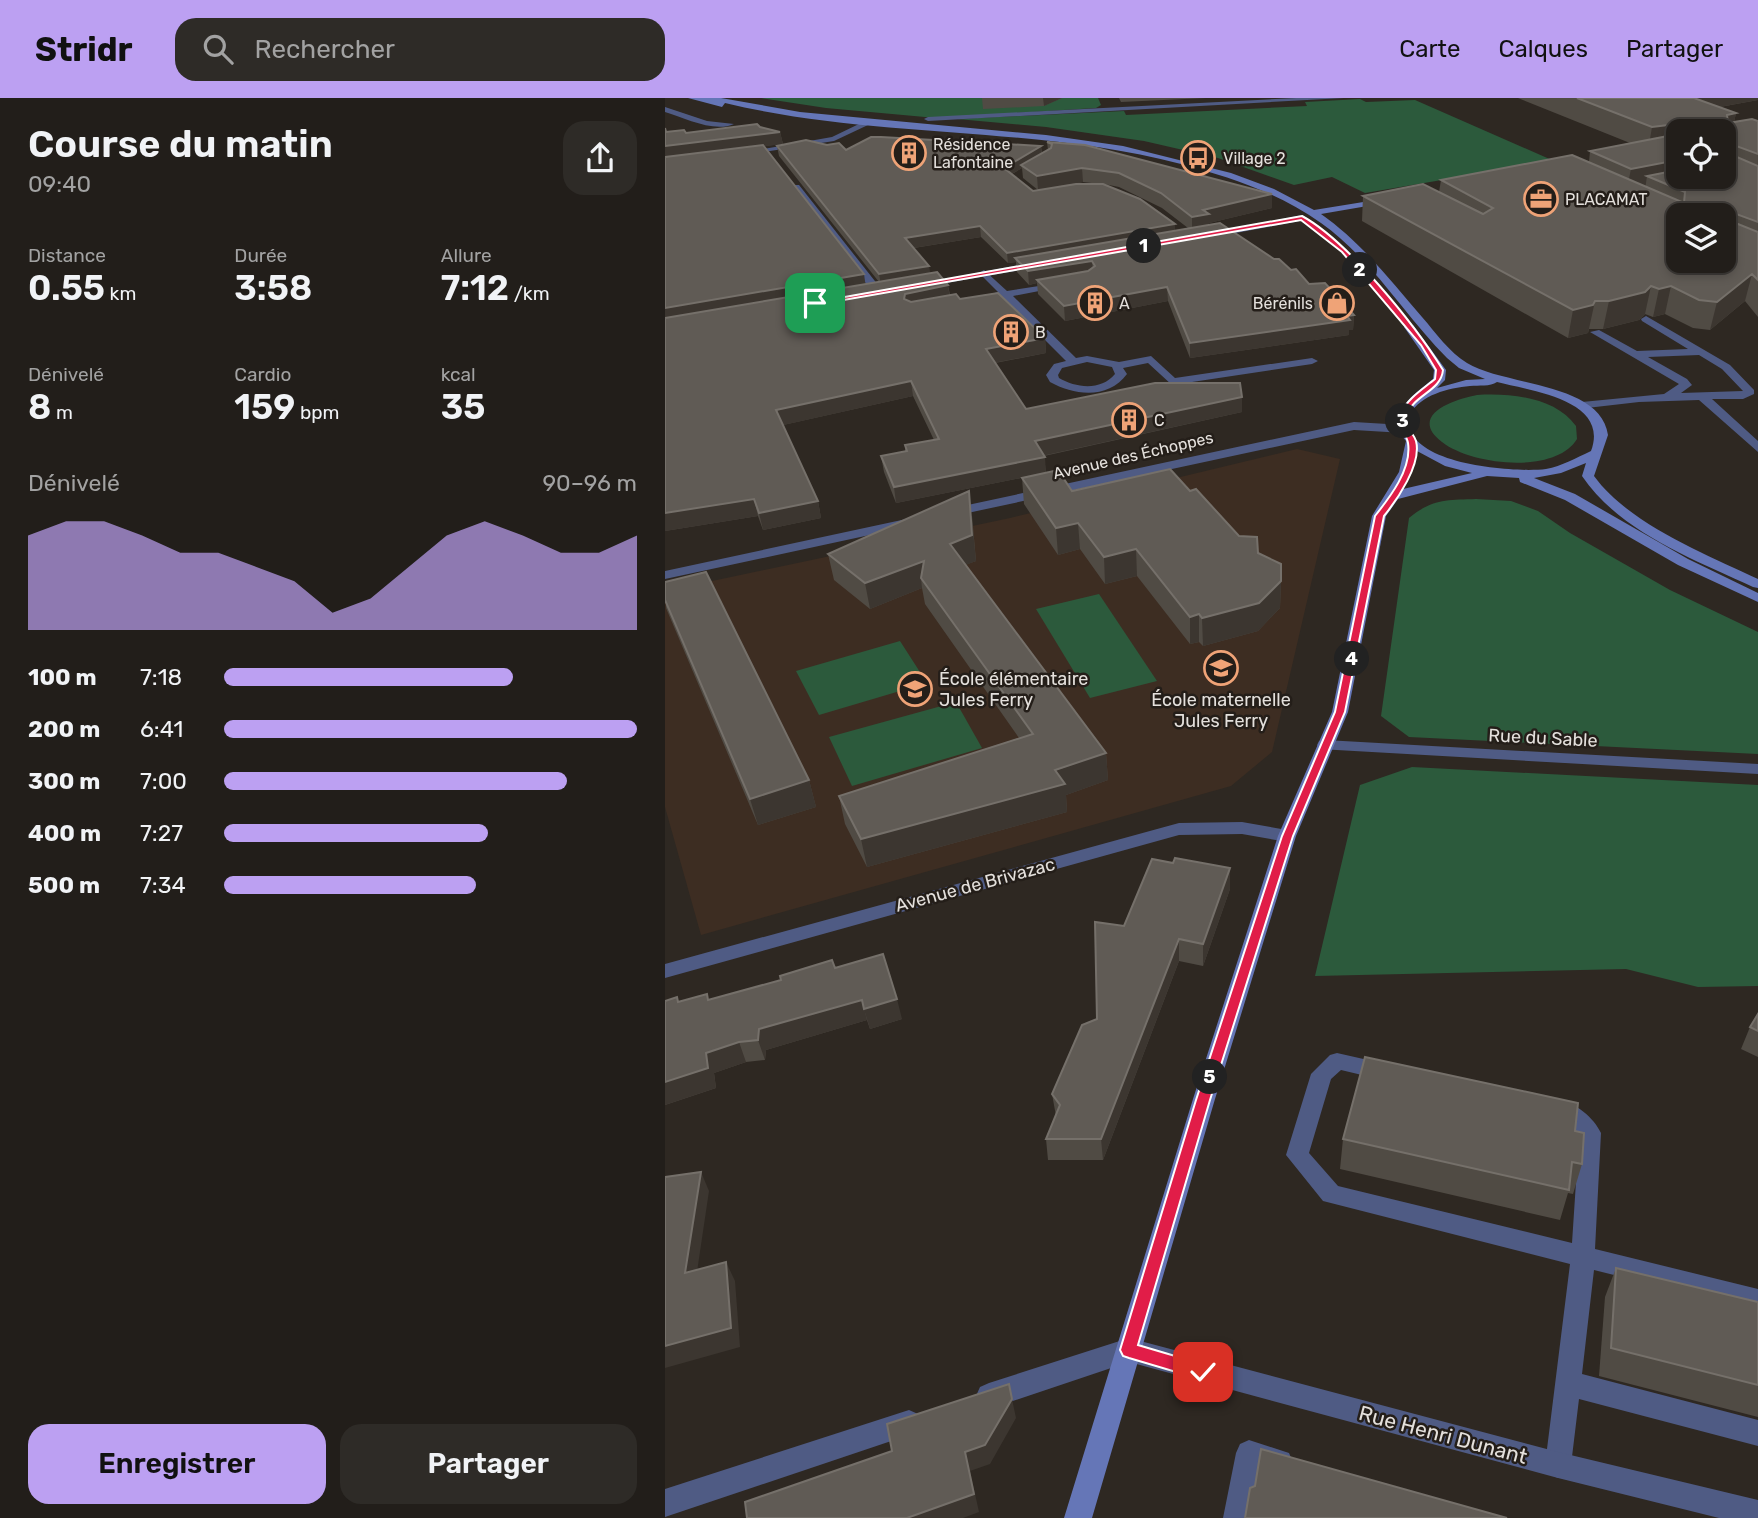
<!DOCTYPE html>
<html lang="fr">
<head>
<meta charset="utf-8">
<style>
	:root { --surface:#221e1a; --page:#2e2b27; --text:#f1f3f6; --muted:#a2a2a2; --line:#3f3c39; --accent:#bca0f2 }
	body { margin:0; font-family:Rubik,sans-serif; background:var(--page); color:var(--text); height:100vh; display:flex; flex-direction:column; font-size:26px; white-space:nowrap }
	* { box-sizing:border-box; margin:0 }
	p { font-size:23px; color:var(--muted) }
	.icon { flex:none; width:38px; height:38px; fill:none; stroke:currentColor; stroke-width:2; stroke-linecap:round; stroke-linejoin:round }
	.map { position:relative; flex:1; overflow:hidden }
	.sheet { display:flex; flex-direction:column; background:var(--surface); width:665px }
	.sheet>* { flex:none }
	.controls { position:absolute; left:1001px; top:21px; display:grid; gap:14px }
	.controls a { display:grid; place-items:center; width:70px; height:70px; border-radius:14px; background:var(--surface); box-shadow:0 4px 10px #0003,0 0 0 2px var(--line); font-size:35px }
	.pin { position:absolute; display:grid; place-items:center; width:60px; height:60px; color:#fff; margin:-30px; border-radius:14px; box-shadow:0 4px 10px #0006 }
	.km { position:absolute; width:35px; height:35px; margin:-18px; border-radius:50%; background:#222; color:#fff; font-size:19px; line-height:35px; text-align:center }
	.round { display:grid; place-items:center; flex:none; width:74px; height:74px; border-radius:21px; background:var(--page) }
	.summary { display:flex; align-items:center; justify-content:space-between; height:119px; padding:0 28px }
	h1 { font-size:38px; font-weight:600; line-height:52px }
	.figures { display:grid; grid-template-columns:repeat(3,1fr); gap:10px; height:119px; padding:7px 28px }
	.figures div { display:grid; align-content:center }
	.figures b { font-size:35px; font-weight:600 }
	.figures small { font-size:19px; font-weight:400 }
	.figures p { font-size:19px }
	.chart { height:196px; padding:14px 28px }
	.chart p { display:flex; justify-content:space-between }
	.chart svg { width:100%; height:126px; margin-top:7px; fill:var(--accent); opacity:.7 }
	.cta { display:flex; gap:14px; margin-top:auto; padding:14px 28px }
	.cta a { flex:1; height:80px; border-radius:21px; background:var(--accent); color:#111; font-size:28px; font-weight:600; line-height:80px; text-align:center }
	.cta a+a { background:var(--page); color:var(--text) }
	ul { padding:0 28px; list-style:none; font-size:23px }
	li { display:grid; grid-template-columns:112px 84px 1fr; align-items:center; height:52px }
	li i { height:18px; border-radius:9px; background:var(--accent) }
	header { display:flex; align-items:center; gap:42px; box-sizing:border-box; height:98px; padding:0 35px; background:var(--accent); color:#111 }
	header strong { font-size:33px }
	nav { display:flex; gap:38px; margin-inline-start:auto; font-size:24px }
	.search { width:490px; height:63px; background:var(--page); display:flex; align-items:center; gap:18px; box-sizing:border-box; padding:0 24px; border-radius:21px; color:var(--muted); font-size:26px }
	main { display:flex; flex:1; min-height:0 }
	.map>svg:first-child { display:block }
</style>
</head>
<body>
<header>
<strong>Stridr</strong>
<div class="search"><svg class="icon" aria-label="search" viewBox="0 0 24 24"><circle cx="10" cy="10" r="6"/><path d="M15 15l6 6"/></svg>Rechercher</div>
<nav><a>Carte</a><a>Calques</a><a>Partager</a></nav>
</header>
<main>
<section class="sheet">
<div class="summary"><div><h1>Course du matin</h1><p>09:40</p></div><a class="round"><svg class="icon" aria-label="share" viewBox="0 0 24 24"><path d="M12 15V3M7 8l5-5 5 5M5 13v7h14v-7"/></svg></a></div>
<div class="figures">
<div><p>Distance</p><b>0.55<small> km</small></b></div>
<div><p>Durée</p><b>3:58</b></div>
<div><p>Allure</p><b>7:12<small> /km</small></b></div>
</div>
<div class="figures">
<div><p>Dénivelé</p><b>8<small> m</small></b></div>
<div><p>Cardio</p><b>159<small> bpm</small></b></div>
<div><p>kcal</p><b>35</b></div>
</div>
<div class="chart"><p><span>Dénivelé</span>90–96 m</p>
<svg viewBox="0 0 160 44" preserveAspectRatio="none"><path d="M0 44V11L10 6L20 6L30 11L40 17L50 17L60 22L70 27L80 38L90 33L100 22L110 11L120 6L130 11L140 17L150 17L160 11V44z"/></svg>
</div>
<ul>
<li><b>100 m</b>7:18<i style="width:70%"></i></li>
<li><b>200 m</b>6:41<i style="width:100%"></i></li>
<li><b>300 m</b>7:00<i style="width:83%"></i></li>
<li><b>400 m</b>7:27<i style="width:64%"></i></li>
<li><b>500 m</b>7:34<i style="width:61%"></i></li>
</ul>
<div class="cta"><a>Enregistrer</a><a>Partager</a></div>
</section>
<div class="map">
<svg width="1093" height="1420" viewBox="0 0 1093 1420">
	<rect width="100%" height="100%" fill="#2e2822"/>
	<path fill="#3d2d22" d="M632 351 675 361 607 654 566 688 36 837 0 709V493L345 420Z"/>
	<g fill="#2c5a3c">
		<path d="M96 0H433L436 7 431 10 271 20 161 10Z"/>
		<path d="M695 1 701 4 750 2 889 63 700 95 667 79 629 87 553 60 479 43 381 29 292 21 459 13 461 17 642 8 640 4Z"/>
		<path d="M812 297C846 295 890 299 911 328L912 341C890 377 806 367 777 344 742 317 790 301 812 297Z"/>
		<path d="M811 401 846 403 873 413 905 435 1005 492 1093 534V656L744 639 716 618 744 420C767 401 782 402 811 401Z"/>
		<path d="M434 496 492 583 425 600 371 511Z"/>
		<path d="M235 543 262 585 154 617 131 573Z"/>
		<path d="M291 604 317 650 187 688 164 639Z"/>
		<path d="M747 669 1093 687V888L1033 889 961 871 650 878 695 687Z"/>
	</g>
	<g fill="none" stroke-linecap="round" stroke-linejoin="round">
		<g fill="#4f5b84" fill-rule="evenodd">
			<path d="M631 0H679L263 23 259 21 263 19Z"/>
			<path d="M0 9 42 23 69 26C49 35 20 20 0 14Z"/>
			<path d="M319 172 342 193 400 184V188L348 198 411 260 422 258 454 264 486 258 510 280 647 260 653 263 647 266 507 287 483 265 458 270 462 276C444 301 410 298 385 284L381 277 389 266 401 263 338 200 313 204 308 201 333 194 314 175ZM422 264 447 269 450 276C436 293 411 290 394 280L393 277 397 270Z"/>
			<path d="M981 218 1065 267 1089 292V296L1078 301H1047L1093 343V354L1034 302 974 304 913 311V305L917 304 999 296 1014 286 925 234 934 232 972 253 1023 251 977 223 976 221ZM1034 257 1057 271 1078 293 1016 295 1027 287 1022 281 983 259Z"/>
			<path d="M672 955 725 967 729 973 725 979 718 982 676 972 666 981 644 1055 673 1088 907 1145 914 1038 894 1020 885 1017 882 1011 885 1005C904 998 928 1018 936 1035L930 1151 1093 1191V1213L929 1172 917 1276 1093 1322V1348L914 1301 906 1367 902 1376 893 1380 884 1376 880 1367 905 1166 658 1103 621 1057 646 976 665 957Z"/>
			<path d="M464 1240 473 1243 477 1252 473 1261 464 1264 324 1311 315 1307 311 1298 315 1289 324 1285Z"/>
			<path d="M244 1312 253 1316 257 1325 253 1334 0 1419V1391Z"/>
			<path d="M584 1342 624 1355 628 1364 624 1373 615 1377 594 1371 586 1420H558L571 1355 575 1346Z"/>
		</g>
		<g fill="#4f5b84" fill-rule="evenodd">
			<path d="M196 25 203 27 169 43 80 57 76 55 167 39Z"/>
			<path d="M128 87H134L217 192V196H209L128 91Z"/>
			<path d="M637 117 642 120 640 122 544 140 539 137Z"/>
			<path d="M375 163 380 166 378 168 258 189 253 186Z"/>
			<path d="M689 324 739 327 745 331 739 335 689 332 284 419 277 415 284 411Z"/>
			<path d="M246 420 251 421V427L0 481V473Z"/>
			<path d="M660 642 1093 666V676L654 651 652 647 654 643Z"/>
			<path d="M577 724 622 732 631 738 622 744 577 736 514 737 0 880V866L514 725Z"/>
			<path d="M464 1240 893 1354 1093 1402V1420H1054L893 1380 464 1264 455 1261 451 1252 455 1243Z"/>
		</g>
		<path fill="#6576b7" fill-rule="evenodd" d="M23 0H56L135 14 381 37 458 48 566 75 609 91 649 112 723 100V104L720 105 656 116C696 144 726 183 757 219 771 235 784 254 802 265 839 288 936 284 943 337L929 378C964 426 1040 456 1093 481V490L1088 489C1028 461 955 434 917 378L921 365 896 375 869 380 910 396 1023 461 1093 495V504L1013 467 900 402 855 384 854 380 822 378 733 401 721 418 683 614 631 738 550 1001 427 1420H399L528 1001 613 738 667 614 707 418 734 374 741 343C718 316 749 297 768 281L769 272 739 229 748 227 781 272 780 282 772 290 801 282 820 281 794 270 782 260C739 217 707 161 656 125 614 95 565 79 516 66 366 27 209 41 60 5L57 9ZM832 284C867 293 945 302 926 353 911 360 897 368 881 371 850 375 732 367 745 316 756 297 783 290 805 288 814 287 825 289 832 284ZM752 353 780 368 807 375 738 391 747 374Z"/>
	</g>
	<g fill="#504b44" fill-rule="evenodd">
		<path d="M317 0H397L379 8 318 11Z"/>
		<path d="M454 0H541L456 4Z"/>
		<path d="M853 0H1093V2L1055 9 1071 15 1069 24 1093 23V219L1080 203 1045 232 1028 230 1000 216 988 219 980 216 974 222 938 231H924L923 235 903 240 697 123 698 98 774 94 776 82 924 64 925 53 965 45ZM1013 33H1059L1013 79Z"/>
		<path d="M95 29 115 34 118 46 99 48 201 186 214 184 114 58 112 48 181 52 376 48 377 55 383 52 382 44 607 110 544 125V127L626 172 644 186 689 217 688 232H684V237L525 260 503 203 400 223 373 196 372 185 364 187 352 174 351 164 343 165 316 139 249 150 265 175 283 187 285 197 295 201 380 240 381 255 330 265 361 311 577 314 379 358 381 375 231 405 219 374 216 358 240 353V347L269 342 248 298 118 327 153 403 156 420 98 432 93 418 0 433V30L1 34 21 35ZM357 70 358 80 373 92 418 84 435 86 368 93 347 76ZM439 86 454 89 497 110 523 130 510 133Z"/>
		<path d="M357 380 407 393H525L593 455 616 483 615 510 593 533 538 548 534 544 525 546 472 478 440 486 415 451 393 457 359 406Z"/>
		<path d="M307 418 311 463 300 467 441 655 443 682 401 697 402 714 202 769 180 726 174 698 354 640 260 506 257 490 205 511 169 482 163 456Z"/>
		<path d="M0 484 144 682 151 709 93 727 1 510Z"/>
		<path d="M508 765 565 791 538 868 514 863 438 1062H383L381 1041 391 1018 387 996 432 921 459 828Z"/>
		<path d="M170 870 237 921 205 931 202 922 101 952 100 962 81 964 49 975 51 990 0 1007V903L12 899 14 904 44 902Z"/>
		<path d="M1093 916V959L1076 951 1085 929Z"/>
		<path d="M910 1033 917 1066 908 1096 903 1095 895 1122 675 1071 678 1041Z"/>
		<path d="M951 1170 1093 1204V1319L934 1278 940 1199Z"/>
	</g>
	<g fill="#3c3630">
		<path d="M378 0H397L379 8Z"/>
		<path d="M1013 0H1093V2L1010 17Z"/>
		<path d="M1071 15 1066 38 1059 40 1062 17Z"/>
		<path d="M1020 25 1018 33H1013V48L1008 37 1004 35 1001 50 983 53 987 29Z"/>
		<path d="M115 34 118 46 0 60V48Z"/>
		<path d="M1066 46 1060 70H1059V53L1062 48Z"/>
		<path d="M376 48 377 57 356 67 357 70 340 80 339 70Z"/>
		<path d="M1013 62V79L982 78 980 92 961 95 966 71Z"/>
		<path d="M417 70 418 84 373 92 372 78Z"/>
		<path d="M607 96V110L544 125V130L527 133V119L538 112Z"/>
		<path d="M510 126V136L350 160 351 164 343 165 342 155Z"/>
		<path d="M315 128 316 139 242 151 240 140Z"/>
		<path d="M427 163 428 177 372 182V185L364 187 363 173Z"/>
		<path d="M264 168 266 179 216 187 214 176Z"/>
		<path d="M199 176 201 190 0 225V210Z"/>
		<path d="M1087 176 1080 203 1045 232 1052 204Z"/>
		<path d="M283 187 285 201 242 215 239 201 240 196Z"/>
		<path d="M986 188 980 216 974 222 938 231 944 203Z"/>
		<path d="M1006 188 1000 216 988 219 994 191Z"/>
		<path d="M502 189 503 203 400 223 399 208Z"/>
		<path d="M930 203 923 235 903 240 908 212Z"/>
		<path d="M689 217 688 232H684V237L525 260V245Z"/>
		<path d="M380 240 381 255 323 266 321 251Z"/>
		<path d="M246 283 248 298 114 328 111 312Z"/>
		<path d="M577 299V314L372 359 370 343Z"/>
		<path d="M380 359 381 375 231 405 229 389Z"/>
		<path d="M304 393 311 463 288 472 285 446Z"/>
		<path d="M89 401 93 418 0 433V415Z"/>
		<path d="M153 403 156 420 98 432 94 415Z"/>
		<path d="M413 425 415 451 393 457 391 430Z"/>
		<path d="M471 451 472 478 440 486 439 459Z"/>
		<path d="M259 463 256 480 257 490 205 511 200 485Z"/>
		<path d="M616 483 615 510 593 533 538 548 537 520Z"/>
		<path d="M534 516V544L525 546V519Z"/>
		<path d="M441 655 443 682 401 697 402 714 202 769 196 741Z"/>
		<path d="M144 682 151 709 93 727 85 701Z"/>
		<path d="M565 770V791L538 868V846Z"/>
		<path d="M514 841V863L438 1062 436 1041Z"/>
		<path d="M232 901 237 921 205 931 199 911Z"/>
		<path d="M197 902 202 922 101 952 100 962 93 942 94 931Z"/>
		<path d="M74 944 81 964 49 975 51 990 0 1007V984L41 955Z"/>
		<path d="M36 1074 44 1093 29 1194 20 1175Z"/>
		<path d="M61 1164 70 1183 75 1249 0 1270V1248Z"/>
		<path d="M347 1301 351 1320 325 1366 305 1373 314 1414 298 1420H242Z"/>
	</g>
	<g fill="#605b55" stroke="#75706a" stroke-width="2" fill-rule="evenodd">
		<path d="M912 0H1029L1071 15 1062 17 1063 25 1087 21 1093 23V56L1066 46 1062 48V53H1059V33H1020V25L987 29Z"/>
		<path d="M92 26 95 29 115 34 0 48V30L1 34 19 32 21 35Z"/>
		<path d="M1004 35 1013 36V62L966 71 925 53 1008 37Z"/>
		<path d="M206 39H216L376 48 339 70 368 93 411 86H438L475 101 510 126 342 155 315 128 240 140 264 168 214 176 112 48 141 42 162 47 174 45 181 52Z"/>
		<path d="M382 44 420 47 607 96 538 112 544 116 527 119 496 95 454 75 417 70 372 78 356 67 386 50 387 46Z"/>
		<path d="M98 47 199 176 0 210V59Z"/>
		<path d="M907 57 1019 105 1020 94 982 78 1013 72V79H1059V62L1072 59 1093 68V124L1066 114 1063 116V122L1093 134V182L1087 176 1052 204 1034 202 1006 188 994 191 986 188 980 194 944 203H930L928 207 908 212 698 98 758 86 818 116 828 110 776 82ZM1013 117H1059V163H1013Z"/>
		<path d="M555 125 609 161H614L626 172 631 171 644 186 660 185 689 217 682 218 685 222 525 245 502 189 399 208 372 182 423 173 430 168 427 163 363 173 350 160Z"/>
		<path d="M272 174 283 187 240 196 239 201 246 204 291 196 295 201 333 195 380 240 321 251 361 311 490 285H575L577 299 370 343 380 359 229 389 216 358 242 353 240 347 274 341 246 283 111 312 153 403 94 415 89 401 0 415V220Z"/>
		<path d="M505 371 525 393 531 391 574 438 592 439 593 455 616 466V483L594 505 537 520 534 516 525 519 471 451 439 459 413 425 391 430 357 380 393 372 407 393Z"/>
		<path d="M304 393 307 437 285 446 441 655 390 672 400 686 196 741 174 698 368 636 256 480 259 463 200 485 163 456Z"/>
		<path d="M41 474 144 682 85 701 0 502V484Z"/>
		<path d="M510 760 565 770 538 846 514 841 436 1041H381L395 1007 387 996 417 927 432 921 430 824 459 828 487 761 508 765Z"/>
		<path d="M218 856 232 901 199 911 197 902 94 931 93 942 74 944 41 955 43 970 0 984V903L12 899 13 904 42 896 43 902 116 882 115 878 167 862 170 870Z"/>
		<path d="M1093 916V933L1085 929Z"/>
		<path d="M700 959 913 1005 910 1033 919 1035 917 1066 907 1064 904 1092 678 1041Z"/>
		<path d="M36 1074 20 1175 61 1164 66 1230 0 1248V1079Z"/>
		<path d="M951 1170 1093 1204V1287L946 1250Z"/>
		<path d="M344 1286 347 1301 320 1347 300 1354 309 1396 242 1420H82L80 1404 227 1353 222 1326Z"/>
		<path d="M596 1351 842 1420H580L585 1390 590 1388Z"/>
	</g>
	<path fill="#e11d48" stroke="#fff" stroke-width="2" d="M637 118C683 143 750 227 778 272 776 294 747 297 742 318 739 329 748 334 751 343 757 366 732 402 719 418L680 614 628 738 545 1002 473 1247 544 1268 546 1274 544 1279 538 1282 464 1260 458 1258 455 1252 531 1002 617 738 670 614 710 418C725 399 747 371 743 345 741 334 730 328 736 315 742 301 758 291 770 281L771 272 756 247 677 154 636 122 150 207 146 205Z"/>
	<defs>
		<g id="building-ring" transform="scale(1.75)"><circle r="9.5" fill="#241e19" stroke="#efa377" stroke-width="1.5"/><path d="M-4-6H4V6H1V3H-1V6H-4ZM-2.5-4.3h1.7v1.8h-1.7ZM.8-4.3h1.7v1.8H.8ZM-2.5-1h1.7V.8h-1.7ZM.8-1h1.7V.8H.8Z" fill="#efa377"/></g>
		<g id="bus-ring" transform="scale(1.75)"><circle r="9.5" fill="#241e19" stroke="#efa377" stroke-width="1.5"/><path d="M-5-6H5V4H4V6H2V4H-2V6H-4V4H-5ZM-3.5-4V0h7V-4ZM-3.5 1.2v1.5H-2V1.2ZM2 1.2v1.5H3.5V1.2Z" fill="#efa377"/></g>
		<g id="office-ring" transform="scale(1.75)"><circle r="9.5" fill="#241e19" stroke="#efa377" stroke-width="1.5"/><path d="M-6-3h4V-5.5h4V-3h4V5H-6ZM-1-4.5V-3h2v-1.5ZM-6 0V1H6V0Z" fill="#efa377"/></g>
		<g id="shop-ring" transform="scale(1.75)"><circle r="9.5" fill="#241e19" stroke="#efa377" stroke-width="1.5"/><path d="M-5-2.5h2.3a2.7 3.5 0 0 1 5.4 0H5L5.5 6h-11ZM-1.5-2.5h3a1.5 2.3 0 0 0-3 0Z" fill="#efa377"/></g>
		<g id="school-ring" transform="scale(1.75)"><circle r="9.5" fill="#241e19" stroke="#efa377" stroke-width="1.5"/><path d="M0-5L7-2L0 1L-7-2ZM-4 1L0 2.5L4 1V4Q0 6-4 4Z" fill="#efa377"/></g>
	</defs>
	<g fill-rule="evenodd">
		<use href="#building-ring" x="244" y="55"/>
		<use href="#bus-ring" x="533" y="60"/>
		<use href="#office-ring" x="876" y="101"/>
		<use href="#building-ring" x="430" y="205"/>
		<use href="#shop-ring" x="672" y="205"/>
		<use href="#building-ring" x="346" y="234"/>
		<use href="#building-ring" x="464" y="322"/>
		<use href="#school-ring" x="556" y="570"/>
		<use href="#school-ring" x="250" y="591"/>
	</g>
	<g text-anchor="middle" stroke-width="5" stroke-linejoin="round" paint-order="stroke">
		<g font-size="16" fill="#e4e0dc" stroke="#241e19" text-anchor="start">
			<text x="268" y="52">Résidence<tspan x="268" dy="18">Lafontaine</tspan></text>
			<text x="558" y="66">Village 2</text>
			<text x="900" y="107">PLACAMAT</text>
			<text x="454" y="211">A</text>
			<text x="648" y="211" text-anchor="end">Bérénils</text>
			<text x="370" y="240">B</text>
			<text x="489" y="328">C</text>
		</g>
		<g font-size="16" fill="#e4e0dc" stroke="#241e19">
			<text transform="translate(468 357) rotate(-13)" y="6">Avenue des Échoppes</text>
		</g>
		<g font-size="18" fill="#e4e0dc" stroke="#241e19" text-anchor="start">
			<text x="274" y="587">École élémentaire<tspan x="274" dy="21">Jules Ferry</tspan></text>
			<text x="556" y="608" text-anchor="middle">École maternelle<tspan x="556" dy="21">Jules Ferry</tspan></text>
		</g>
		<g font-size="18" fill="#e4e0dc" stroke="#241e19">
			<text transform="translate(878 640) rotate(3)" y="6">Rue du Sable</text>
			<text transform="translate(310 787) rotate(-15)" y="6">Avenue de Brivazac</text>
		</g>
		<g font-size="21" fill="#e4e0dc" stroke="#241e19">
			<text transform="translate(778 1337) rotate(15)" y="7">Rue Henri Dunant</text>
		</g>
	</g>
</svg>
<div class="controls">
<a><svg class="icon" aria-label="locate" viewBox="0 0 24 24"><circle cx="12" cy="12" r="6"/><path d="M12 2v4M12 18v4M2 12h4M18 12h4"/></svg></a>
<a><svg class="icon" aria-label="layers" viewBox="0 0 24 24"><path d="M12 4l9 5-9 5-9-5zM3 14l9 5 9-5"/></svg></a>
</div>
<div class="pin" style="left:150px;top:205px;background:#1e9e55"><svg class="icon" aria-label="arrive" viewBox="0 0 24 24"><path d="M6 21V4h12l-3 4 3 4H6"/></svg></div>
<div class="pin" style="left:538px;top:1274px;background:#d93025"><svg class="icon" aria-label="check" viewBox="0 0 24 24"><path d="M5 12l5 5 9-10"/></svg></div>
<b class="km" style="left:479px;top:148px">1</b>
<b class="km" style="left:695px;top:172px">2</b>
<b class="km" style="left:738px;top:323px">3</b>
<b class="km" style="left:687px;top:561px">4</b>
<b class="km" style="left:545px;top:979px">5</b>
</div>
</main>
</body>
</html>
